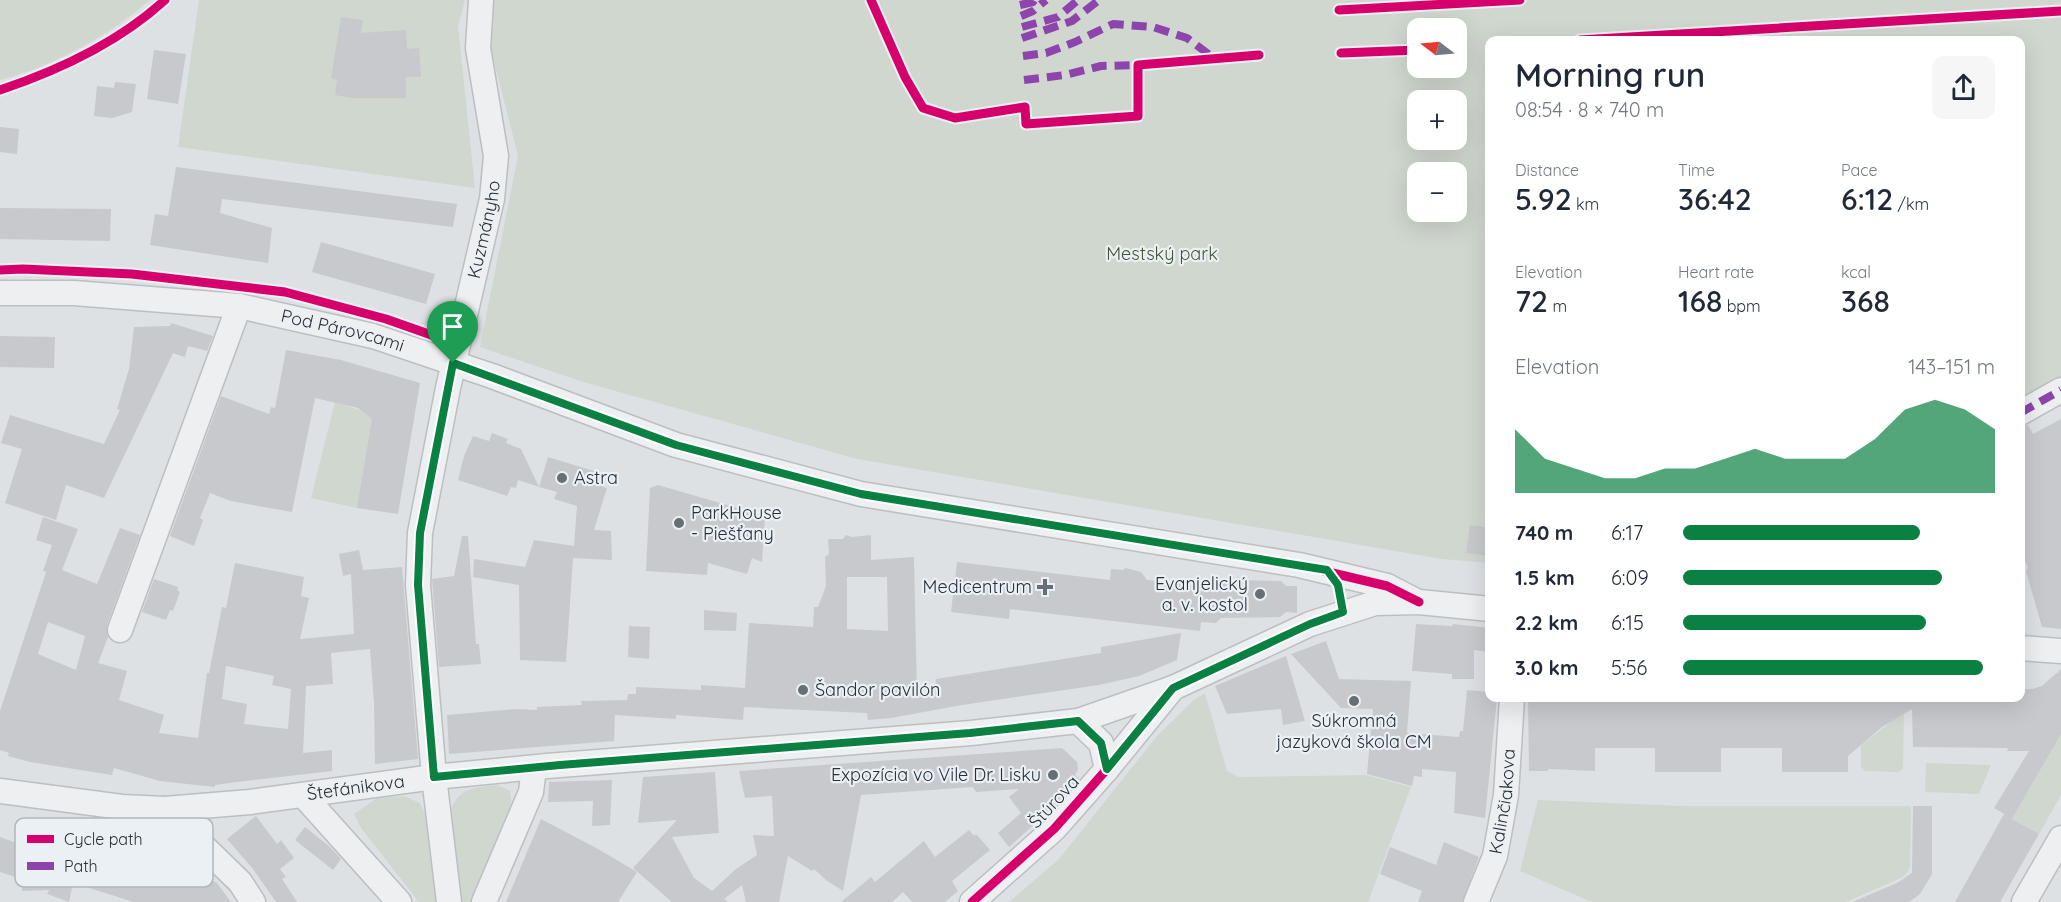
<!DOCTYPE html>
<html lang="en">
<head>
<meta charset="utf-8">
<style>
	:root { --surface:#fff; --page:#f6f6f7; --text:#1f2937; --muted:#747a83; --accent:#0b8043 }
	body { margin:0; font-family:Quicksand,sans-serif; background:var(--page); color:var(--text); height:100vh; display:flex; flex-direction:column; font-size:22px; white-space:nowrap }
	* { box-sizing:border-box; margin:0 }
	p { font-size:20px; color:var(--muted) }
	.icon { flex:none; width:33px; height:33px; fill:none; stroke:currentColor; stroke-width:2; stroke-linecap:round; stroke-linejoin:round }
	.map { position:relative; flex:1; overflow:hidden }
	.details { position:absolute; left:1485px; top:36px; width:540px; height:666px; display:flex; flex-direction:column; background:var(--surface); border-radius:12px; box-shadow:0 6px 24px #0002 }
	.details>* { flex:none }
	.needle { width:39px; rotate:286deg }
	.controls { position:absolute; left:1407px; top:18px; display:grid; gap:12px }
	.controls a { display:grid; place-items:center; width:60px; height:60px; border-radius:12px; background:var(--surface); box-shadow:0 6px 24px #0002; font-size:30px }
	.pin { position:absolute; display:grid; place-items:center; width:51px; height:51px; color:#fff; margin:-62px -26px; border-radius:50% 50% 50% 0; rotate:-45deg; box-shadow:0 0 6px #0007 }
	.pin .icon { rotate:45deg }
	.round { display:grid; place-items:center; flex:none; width:63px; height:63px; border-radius:12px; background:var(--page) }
	.headline { display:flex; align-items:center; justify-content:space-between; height:102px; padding:0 30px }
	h1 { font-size:33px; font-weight:600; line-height:45px }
	.metrics { display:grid; grid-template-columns:repeat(3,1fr); gap:9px; height:102px; padding:6px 30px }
	.metrics div { display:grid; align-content:center }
	.metrics b { font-size:30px; font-weight:600 }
	.metrics small { font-size:16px; font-weight:400 }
	.metrics p { font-size:16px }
	.chart { height:168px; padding:12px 30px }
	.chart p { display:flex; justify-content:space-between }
	.chart svg { width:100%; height:108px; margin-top:6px; fill:var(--accent); opacity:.7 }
	ul { padding:0 30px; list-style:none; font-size:20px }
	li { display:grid; grid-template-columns:96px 72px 1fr; align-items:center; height:45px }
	li i { height:15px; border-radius:8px; background:var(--accent) }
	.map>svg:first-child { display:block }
</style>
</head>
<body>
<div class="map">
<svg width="2061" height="902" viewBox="0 0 2061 902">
	<rect width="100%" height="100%" fill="#dee1e4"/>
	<g fill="#d0d7cf" fill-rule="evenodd">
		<path d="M0 0H150C108 36 54 66 0 80Z"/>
		<path d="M199 0H465L458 26 475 188 178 147Z"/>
		<path d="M487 0H2061V379L2021 400 2020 40H1490L1489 563 1442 559 857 459 580 381 480 347 518 156 483 18ZM1418 28H1456V68H1418ZM1418 100H1456V140H1418ZM1418 172H1456V212H1418Z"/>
		<path d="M335 402 373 414 369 467 362 472 364 477 357 508 311 498Z"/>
		<path d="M1205 693 1227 771 1239 777 1366 775 1411 787 1368 902H1009L1059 859 1157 736 1195 699Z"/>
		<path d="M1904 709 1903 769 1898 772 1865 771 1861 767V745L1887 725Z"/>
		<path d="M2061 734V795L2039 834 2012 819Z"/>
		<path d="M1926 763 1991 765 1979 794 1925 792Z"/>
		<path d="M497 785 510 791 512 807 471 902H459L450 812C459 787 473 788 497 785Z"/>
		<path d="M404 796 420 803 429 823 437 902H419L361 828 354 814 377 798Z"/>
		<path d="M1538 800 1685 806H1907L1911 807 1910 867 1907 873 1901 878 1846 902H1592L1520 871Z"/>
	</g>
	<g fill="#c7c9cc" fill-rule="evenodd">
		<path d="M341 17 363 20 361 33 406 30 407 49 419 48 421 77H406V98H352L335 95 337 80 331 78Z"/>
		<path d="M154 50 186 54 178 104 147 99Z"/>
		<path d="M115 82 136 84 132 112 112 118 94 116 97 86 114 88Z"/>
		<path d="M0 127 19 129 17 154 0 152Z"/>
		<path d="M176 167 457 204 453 227 222 199 220 213 272 228 268 263 150 245 155 214 168 216Z"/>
		<path d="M0 208 111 209 110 241 0 239Z"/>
		<path d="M321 242 435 274 426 304 312 272Z"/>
		<path d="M171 323 213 336 207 351 188 346 185 357 173 353 104 498 66 485 56 520 5 503 22 449 1 443 10 415 104 444 120 410 117 409 129 369 134 327 170 326Z"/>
		<path d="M0 336 55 337 54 368 0 367Z"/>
		<path d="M286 350 341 360 420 383 398 514 357 508 372 419 358 408 315 398 292 512 231 501 210 493 200 518 203 520 194 546 170 536 221 396 269 414 271 407 275 408Z"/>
		<path d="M2061 419V629L2042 627 2026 571 2028 567 2020 549V427L2028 425 2033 434Z"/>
		<path d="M492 433 508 439 506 443 521 449 539 487 518 480 516 488 511 487 507 496 458 480 464 456 473 436 489 441Z"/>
		<path d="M548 457 607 475 603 487 607 488 594 530 611 531 612 560 573 558 566 662 520 660 519 585 473 577 474 559 525 567 534 540 574 546 577 506 554 499 557 492 539 487Z"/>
		<path d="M658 485 765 516 762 562 752 558 747 574 708 563 707 575 646 571 650 488Z"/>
		<path d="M43 517 78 529 62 570 97 584 120 528 140 535 107 625 108 637 98 663 127 671 119 700 164 715 159 733 198 738 207 673H209L222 607 226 608 235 563 304 577 301 596 309 598 300 639 354 634 351 574 343 576 339 554 359 550 363 570 402 567 418 759 375 764 374 703 370 649 331 653 333 684 306 686 303 753 332 750V771L229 783 215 785V787L160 781 114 768 112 775 30 762 8 756 9 753 0 750V711L46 572 43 571 52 545 36 540ZM48 622 85 636 76 670 38 654ZM226 666 274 676 272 685 291 689 288 729 244 724 247 704 222 699Z"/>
		<path d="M1470 525 1490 528V556L1466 553Z"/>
		<path d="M846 535 852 537 871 535V560L914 557 917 694H935L936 679 1101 653V647L1181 633 1177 660 1139 676 1099 685 962 705 891 718 868 720 867 713 744 707 743 720 676 715V719L615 715 614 741 449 754 447 715 516 709 537 710V707L582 705 581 701 627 700 628 694H636V687L701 690V685L745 688 749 623 813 627 814 607H818L826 586 825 557 829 554 828 539H843ZM847 577H887L888 631 847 629Z"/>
		<path d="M462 536H468L476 644H479L481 664 439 667 432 579 454 576Z"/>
		<path d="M957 562 1110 580 1111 569 1123 570 1126 568 1141 572 1147 580 1214 587 1223 580 1281 581 1286 586H1297V613L1286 612 1280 617 1221 618 1216 623 1201 622 1200 631 1010 609 1009 619 951 612Z"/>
		<path d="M154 579 178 587 177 590 180 592 173 611 170 610 166 620 142 612Z"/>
		<path d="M704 610 737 613 736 631 704 630Z"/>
		<path d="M1416 624 1452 626 1453 624 1490 628V652L1474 650V679H1452V674L1412 671Z"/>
		<path d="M629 626 650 627 649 659 628 657Z"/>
		<path d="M1326 641 1339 679 1411 681 1407 733 1459 737 1460 731H1463L1467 690 1490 692V698H1497L1485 818 1454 813 1456 772 1422 769V777L1414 776 1412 786 1367 774 1373 709 1341 708 1291 654Z"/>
		<path d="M1286 656 1305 721 1283 725 1281 709 1227 714 1215 686Z"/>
		<path d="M2061 669V734L2012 819 2039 834 2000 902H1955L2004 814 2008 816 1994 808 2029 751H2007L2008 748 1913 747 1912 709 1882 727 1848 756V772H1782V748H1721V772H1655V748H1595V771L1548 769V771H1529L1528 698H2020V689H2032L2042 686Z"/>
		<path d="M1062 748 1077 762 1078 769 1075 775 1079 779 1058 803 1009 847 998 833 1021 813 1009 797 1019 789 976 792 973 787 861 795 843 891 826 880 814 869 812 871 788 856 779 902H746L742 885 724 899 728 902H672L633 868 677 820 638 823 643 777 715 772 719 833 672 837 694 878 712 891 736 869 757 855 753 835 774 836 772 796 745 798 739 771Z"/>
		<path d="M612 780 610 825 592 826 593 801 548 802 549 782Z"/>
		<path d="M1913 806H1932V874L1920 894 1909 902H1852L1897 883 1912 873Z"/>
		<path d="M256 816 277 844 281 840 294 858 280 869 286 877 282 879 297 902H276L253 869 227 839Z"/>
		<path d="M21 818H44L43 855 83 864 93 827 130 837 174 859 217 883 231 902H134L73 883 69 902 47 894 49 890 22 891V879L0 872V837L22 845Z"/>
		<path d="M541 819 598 849 637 872 618 902H506Z"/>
		<path d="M305 827 330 847 341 859 333 870 295 840Z"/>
		<path d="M969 830 974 836 976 834 990 850 952 881 958 891 945 902H912L903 892 892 902H841L871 877 875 882 924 841 935 857Z"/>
		<path d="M1444 842 1479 857 1462 902H1418L1422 891 1380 874 1390 847 1436 865Z"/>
	</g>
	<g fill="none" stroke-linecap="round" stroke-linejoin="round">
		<g stroke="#bcbfc2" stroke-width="27">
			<g id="minor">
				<path id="s1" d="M0 293H74L239 306 373 336 492 376 676 445 861 494 1299 565 1387 586 1414 600"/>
				<path d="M2020 413 2061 390"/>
				<path d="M120 630 239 306"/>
				<path d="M2020 648 2061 651"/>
				<path d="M1078 721 1101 743 1107 769"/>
				<path id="s2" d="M0 791 122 807 165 809 250 802 434 777 547 766 971 733 1078 721 1173 688 1310 624 1375 603 1419 602 1490 609"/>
				<path d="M303 795 399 902"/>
				<path d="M165 809 240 882 253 902"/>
				<path id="s3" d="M449 902 434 777 418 585 420 533 448 388 492 199 496 156 478 48 481 0"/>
				<path d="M484 902 531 792 534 768"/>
				<path d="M972 902 1054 829 1107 769 1173 688"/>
				<path id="s4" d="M1476 902 1495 856 1506 795 1512 698"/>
				<path d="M2024 902 2061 838"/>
			</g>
		</g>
		<use href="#minor" stroke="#edeff0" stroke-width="24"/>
		<g stroke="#8e44ad" stroke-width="8" stroke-dasharray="15 8" stroke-linecap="butt">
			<path d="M1020 5 1033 2 1034 0"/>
			<path d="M1021 16 1033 11 1046 0"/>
			<path d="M1022 27 1058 17 1078 0"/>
			<path d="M1022 38 1072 21 1099 0"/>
			<path d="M1023 56 1046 53 1075 42 1113 24 1153 27 1187 38 1215 59"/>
			<path d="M1024 80 1065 75 1101 66 1138 65"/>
			<path d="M2020 413 2061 390"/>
		</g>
		<g stroke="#ebf0f4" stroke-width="13">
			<g id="cycleway">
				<path d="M871 0 905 77 923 108 955 118 1025 107 1026 124 1138 116V65L1259 55"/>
				<path d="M1339 10 1520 0"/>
				<path d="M1580 40 2061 11"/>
				<path d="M1341 53 1418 50"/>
				<path d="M0 90C60 70 118 43 165 0"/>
				<path d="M0 270 23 269 132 274 285 292 386 319 457 344"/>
				<path d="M453 363 676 445 861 494 1299 565 1387 586 1419 602"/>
				<path d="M972 902 1054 829 1107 769 1173 688"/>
			</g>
		</g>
		<use href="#cycleway" stroke="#d6006c" stroke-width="9"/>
	</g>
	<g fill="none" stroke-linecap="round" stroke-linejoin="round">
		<g stroke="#fff" stroke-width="12">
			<path id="route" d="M453 363 676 445 861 494 1327 570 1338 585 1343 612 1310 624 1173 688 1107 769 1101 743 1078 721 970 733 560 765 434 777 418 585 420 533Z"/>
		</g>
		<use href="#route" stroke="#0b8043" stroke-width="8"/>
	</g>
	<g fill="#666e76" stroke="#ebf0f4" stroke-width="2">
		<circle cx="562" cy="478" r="6"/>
		<circle cx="679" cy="523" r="6"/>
		<path d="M1042 578h6v6h6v6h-6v6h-6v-6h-6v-6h6z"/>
		<circle cx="1260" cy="594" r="6"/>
		<circle cx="803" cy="690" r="6"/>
		<circle cx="1354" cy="701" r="6"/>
		<circle cx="1053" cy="775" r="6"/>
	</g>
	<g text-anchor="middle" stroke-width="4.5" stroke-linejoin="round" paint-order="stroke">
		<g font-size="18" fill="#26303b" stroke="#ebf0f4">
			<text dy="6" stroke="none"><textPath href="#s3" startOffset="681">Kuzmányho</textPath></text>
			<text dy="6" stroke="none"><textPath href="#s1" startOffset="346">Pod Párovcami</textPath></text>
			<text dy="6" stroke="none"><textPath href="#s2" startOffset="358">Štefánikova</textPath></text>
			<text dy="6" stroke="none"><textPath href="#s4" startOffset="105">Kalinčiakova</textPath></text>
			<text transform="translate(1054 802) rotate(-47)" y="6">Štúrova</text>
		</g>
		<g font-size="18" fill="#3f5634" stroke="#ebf0f4">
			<text x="1162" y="260">Mestský park</text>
		</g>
		<g font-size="18" fill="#26303b" stroke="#ebf0f4" text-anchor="start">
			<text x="574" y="484">Astra</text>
			<text x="691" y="519">ParkHouse<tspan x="691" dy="21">- Piešťany</tspan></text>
			<text x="1248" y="590" text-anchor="end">Evanjelický<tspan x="1248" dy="21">a. v. kostol</tspan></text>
			<text x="1032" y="593" text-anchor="end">Medicentrum</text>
			<text x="815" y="696">Šandor pavilón</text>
			<text x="1354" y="727" text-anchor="middle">Súkromná<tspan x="1354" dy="21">jazyková škola CM</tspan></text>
			<text x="1041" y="781" text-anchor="end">Expozícia vo Vile Dr. Lisku</text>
		</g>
	</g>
	<rect x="15" y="818" width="198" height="69" rx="9" fill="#ebf0f4" stroke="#b0b6bc" stroke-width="1.5"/>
	<rect x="27" y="835" width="27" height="8" fill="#d6006c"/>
	<rect x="27" y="862" width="27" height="8" fill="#8e44ad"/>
	<g font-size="16" fill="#26303b">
		<text x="64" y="845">Cycle path</text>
		<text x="64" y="872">Path</text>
	</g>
</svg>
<div class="controls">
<a><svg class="needle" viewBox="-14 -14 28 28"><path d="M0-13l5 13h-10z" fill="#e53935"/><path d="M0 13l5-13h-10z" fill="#747a83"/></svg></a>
<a>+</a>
<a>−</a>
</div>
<div class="pin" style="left:453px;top:363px;background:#1e9e55"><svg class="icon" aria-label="arrive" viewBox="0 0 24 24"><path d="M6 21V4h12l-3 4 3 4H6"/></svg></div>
<section class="details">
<div class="headline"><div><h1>Morning run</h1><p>08:54 · 8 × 740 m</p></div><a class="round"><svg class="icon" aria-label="share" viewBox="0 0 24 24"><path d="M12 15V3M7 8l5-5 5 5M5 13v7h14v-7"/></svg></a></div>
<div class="metrics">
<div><p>Distance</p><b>5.92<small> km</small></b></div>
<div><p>Time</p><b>36:42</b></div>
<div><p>Pace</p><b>6:12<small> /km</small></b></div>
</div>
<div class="metrics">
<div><p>Elevation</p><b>72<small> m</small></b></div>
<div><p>Heart rate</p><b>168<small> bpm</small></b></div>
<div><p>kcal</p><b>368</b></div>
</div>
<div class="chart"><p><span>Elevation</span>143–151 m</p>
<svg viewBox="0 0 160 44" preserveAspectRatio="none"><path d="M0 44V18L10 30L20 34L30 38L40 38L50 34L60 34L70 30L80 26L90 30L100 30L110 30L120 22L130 10L140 6L150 10L160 18V44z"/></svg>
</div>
<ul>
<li><b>740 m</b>6:17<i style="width:76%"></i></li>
<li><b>1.5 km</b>6:09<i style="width:83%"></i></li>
<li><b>2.2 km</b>6:15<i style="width:78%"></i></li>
<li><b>3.0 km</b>5:56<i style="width:96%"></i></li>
</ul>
</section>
</div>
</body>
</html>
